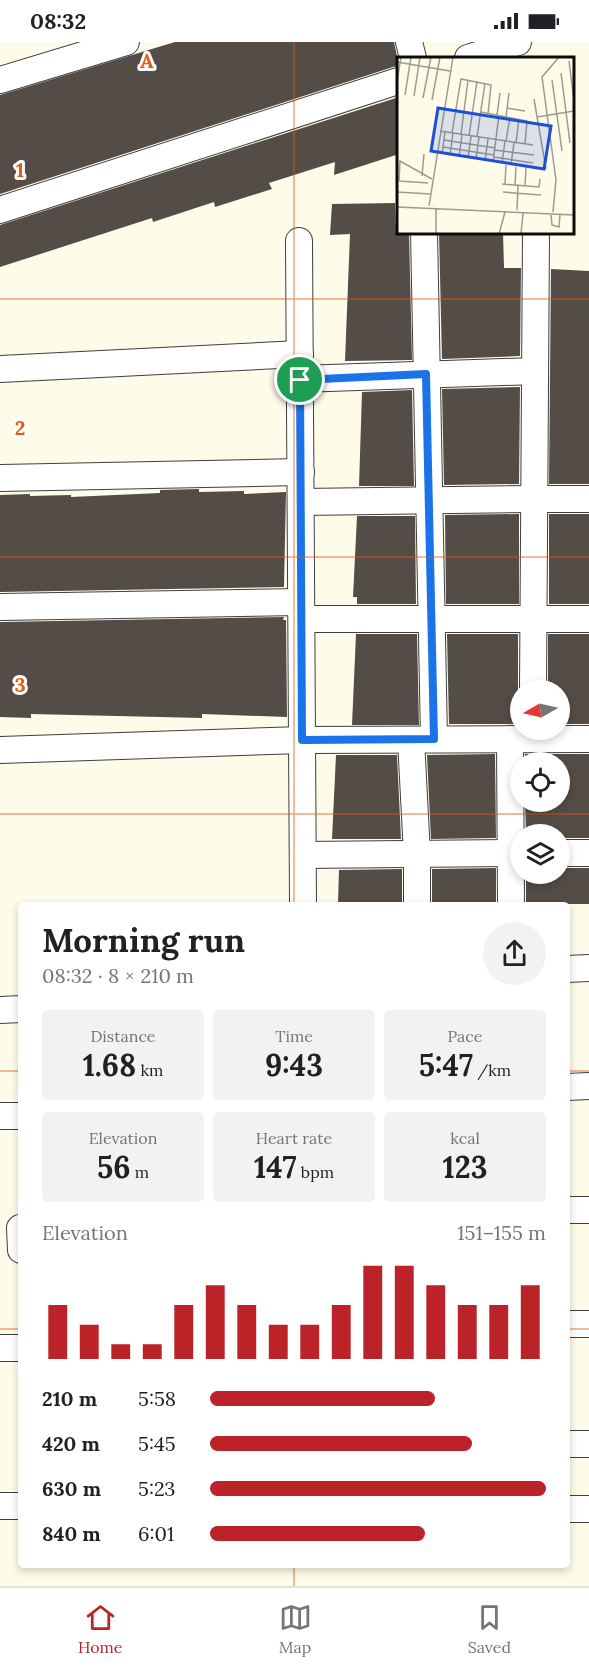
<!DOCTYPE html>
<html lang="en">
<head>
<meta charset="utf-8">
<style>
	:root { --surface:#fff; --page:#f2f2f2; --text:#202124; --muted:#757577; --line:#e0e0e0; --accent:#bc2329 }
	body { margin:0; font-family:Lora,serif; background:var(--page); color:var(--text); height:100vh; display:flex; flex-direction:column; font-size:22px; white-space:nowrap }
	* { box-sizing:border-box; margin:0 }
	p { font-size:20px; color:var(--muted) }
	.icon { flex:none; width:33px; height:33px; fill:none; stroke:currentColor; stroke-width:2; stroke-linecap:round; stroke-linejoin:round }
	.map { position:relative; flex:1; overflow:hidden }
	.drawer { position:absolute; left:18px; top:860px; width:552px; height:666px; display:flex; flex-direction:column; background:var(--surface); border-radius:6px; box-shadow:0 3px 9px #0003 }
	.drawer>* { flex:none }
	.needle { width:39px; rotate:261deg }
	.buttons { position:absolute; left:510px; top:638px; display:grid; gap:12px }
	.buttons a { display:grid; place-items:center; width:60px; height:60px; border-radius:50%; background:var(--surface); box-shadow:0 3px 9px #0003; font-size:30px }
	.pin { position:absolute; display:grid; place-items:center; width:51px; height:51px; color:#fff; margin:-26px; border:3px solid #fff; border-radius:50%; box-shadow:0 2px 6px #0007 }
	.round { display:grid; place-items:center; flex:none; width:63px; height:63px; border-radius:32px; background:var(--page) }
	.overview { display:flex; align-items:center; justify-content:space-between; height:102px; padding:0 24px }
	h1 { font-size:33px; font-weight:800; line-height:45px }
	.figures { display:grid; grid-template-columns:repeat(3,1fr); gap:9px; height:102px; padding:6px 24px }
	.figures div { display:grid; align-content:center; border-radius:6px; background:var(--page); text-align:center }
	.figures b { font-size:30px; font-weight:800 }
	.figures small { font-size:16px; font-weight:400 }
	.figures p { font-size:16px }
	.chart { height:168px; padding:12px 24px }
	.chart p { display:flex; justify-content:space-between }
	.chart svg { width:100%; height:108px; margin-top:6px; stroke:var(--accent); stroke-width:6 }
	ul { padding:0 24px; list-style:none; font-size:20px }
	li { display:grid; grid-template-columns:96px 72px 1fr; align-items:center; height:45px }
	li i { height:15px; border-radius:8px; background:var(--accent) }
	.status { display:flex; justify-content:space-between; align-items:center; height:42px; padding:0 30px; background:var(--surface); direction:ltr }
	.status svg { height:16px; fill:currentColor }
	.tab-bar { display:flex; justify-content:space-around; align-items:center; height:84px; border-top:2px solid var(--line); background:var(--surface); font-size:16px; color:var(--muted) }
	.tab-bar a { display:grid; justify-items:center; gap:3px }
	.tab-bar .active { color:var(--accent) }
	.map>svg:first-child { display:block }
</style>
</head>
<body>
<div class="status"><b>08:32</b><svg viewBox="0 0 49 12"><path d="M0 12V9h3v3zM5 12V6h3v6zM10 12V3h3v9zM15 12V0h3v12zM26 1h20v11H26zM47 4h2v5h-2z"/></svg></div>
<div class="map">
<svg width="589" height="1544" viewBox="0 0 589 1544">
	<rect width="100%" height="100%" fill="#fffbe9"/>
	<g fill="#544c47">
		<path d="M175 0H394L399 24 393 25 0 152V53Z"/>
		<path d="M399 55V112L334 133 335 120 269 141 272 147 215 165 214 160 153 180 152 176 0 225V183Z"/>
		<path d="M395 161 396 190H409L412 318 345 319 350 192 330 193 332 162Z"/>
		<path d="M439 190H503L504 226H521L520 314 442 317Z"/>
		<path d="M551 227 589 229V442H549Z"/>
		<path d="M520 345 519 442 444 443 442 347Z"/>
		<path d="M412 348 414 444H359L362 350Z"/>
		<path d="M199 447V450L244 449V452L286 450 284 545 0 550V453L30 452V454L71 453V455L160 451V448Z"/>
		<path d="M519 472V562H446L445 473Z"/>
		<rect x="549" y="472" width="40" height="90"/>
		<path d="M357 474H415L416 562H357V555H353Z"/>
		<path d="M284 575 283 578H286L287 675 202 672V676L31 672V676L0 675V580Z"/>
		<path d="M356 592H417L419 683H352Z"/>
		<path d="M447 592H518V648L520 656V682H449Z"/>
		<path d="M548 592H589V682H560V648H548Z"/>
		<path d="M495 712 496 796 431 797 427 713Z"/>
		<path d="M525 712H589V796H560V792H526L525 759H560V720H525Z"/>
		<path d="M336 713H397L401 797H332Z"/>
		<path d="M496 826V862H432V827Z"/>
		<path d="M560 826H589V862H526V831H560Z"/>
		<path d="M402 827V862H338L339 828Z"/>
	</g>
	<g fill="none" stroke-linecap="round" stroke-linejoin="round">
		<g stroke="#3e3e3e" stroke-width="28">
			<g id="street">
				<path d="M409 0 413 16"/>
				<path d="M468 16 518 0"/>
				<path d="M0 38 126 0"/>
				<path d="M0 168 398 39"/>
				<path d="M424 190 434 697"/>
				<path d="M299 199 303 862"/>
				<path d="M0 327 300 312"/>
				<path d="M300 337 535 329"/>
				<path d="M0 436 301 430"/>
				<path d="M301 460 534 457H589"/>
				<path d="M0 565 301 560"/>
				<path d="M302 577H589"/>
				<path d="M533 648 536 190"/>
				<path d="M510 697 511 862"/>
				<path d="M411 698 417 812V862"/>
				<path d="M0 708 302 698 589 697"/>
				<path d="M560 811H589"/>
				<path d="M303 813 520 811"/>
				<path d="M567 927 589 926"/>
				<path d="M0 968 21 967"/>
				<path d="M567 1045 589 1044"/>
				<path d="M0 1074H21"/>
				<path d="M567 1168H589"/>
				<path d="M20 1186 21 1208"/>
				<path d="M567 1282H589"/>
				<path d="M0 1306H21"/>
				<path d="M567 1402H589"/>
				<path d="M0 1464H21"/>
				<path d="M567 1467H589"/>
			</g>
		</g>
		<use href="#street" stroke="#fff" stroke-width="26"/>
	</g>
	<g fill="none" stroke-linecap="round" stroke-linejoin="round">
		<g stroke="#fff" stroke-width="12">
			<path id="route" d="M426 332 434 697 302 698 300 338Z"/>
		</g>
		<use href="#route" stroke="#1a73e8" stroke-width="8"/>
	</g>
	<path fill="none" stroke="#e8590c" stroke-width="1.5" stroke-opacity="0.55" d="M294 0V862M0 257H589M0 515H589M0 772H589M0 1029H21M567 1029H589M0 1287H21M567 1287H589M294 1522V1544"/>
	<g transform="translate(397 15)">
		<rect width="177" height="177" fill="#fffbe9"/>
		<path fill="none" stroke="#9d9b90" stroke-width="1.5" d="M172 4 177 44M0 5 53 14M164 16 173 86M155 23 165 94M0 24 4 0M8 38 14 0M17 39 23 0M26 41 34 0M137 42 149 112M35 43 43 0M110 51 128 54M84 55 130 64 128 87M100 58 103 36M109 60 112 36M140 60 177 54M43 74 136 88M55 76 64 22 94 28 91 57M64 77 71 23M72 79 80 24M80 80 88 26M47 83 98 91M109 84 113 60M119 86 122 62M46 90 97 98M98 93 137 98M45 97 48 75M53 98 56 76M62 100 65 78M97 100 136 106M71 101 74 79M79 102 82 80M88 104 91 82M96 105 102 58M105 106 108 84M114 107 117 86M25 119 27 97M2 124 3 104 35 122M2 124 31 126M105 127 142 130 143 122M108 127 109 108M118 128 119 110M128 129 129 111M0 135 33 137M106 135 144 138M32 149 56 0M0 150 177 158M120 153 121 128M156 155 159 123 145 20 162 0M154 158 155 168 162 170 163 157M39 177V152M102 177 108 155M124 177 126 156"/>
		<path fill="#1d4ed8" fill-opacity="0.15" stroke="#1d4ed8" stroke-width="3" d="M41 51 154 69 147 112 34 94Z"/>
		<rect width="177" height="177" fill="none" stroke="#0b0b0b" stroke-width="3"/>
	</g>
	<g font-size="20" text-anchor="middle" font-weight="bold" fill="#e8590c" stroke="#fff" stroke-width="6" stroke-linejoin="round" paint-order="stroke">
		<text x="147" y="26">A</text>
		<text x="20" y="135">1</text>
		<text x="20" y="393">2</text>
		<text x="20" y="650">3</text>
	</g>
</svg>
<div class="buttons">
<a><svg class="needle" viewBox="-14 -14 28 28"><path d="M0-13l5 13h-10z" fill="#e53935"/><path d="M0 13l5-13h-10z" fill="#757577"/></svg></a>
<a><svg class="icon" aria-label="locate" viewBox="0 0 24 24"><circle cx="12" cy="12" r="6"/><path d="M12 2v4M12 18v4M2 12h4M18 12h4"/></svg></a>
<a><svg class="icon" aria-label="layers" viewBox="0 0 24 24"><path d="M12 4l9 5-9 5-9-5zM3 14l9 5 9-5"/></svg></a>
</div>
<div class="pin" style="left:300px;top:338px;background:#1e9e55"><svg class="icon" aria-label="arrive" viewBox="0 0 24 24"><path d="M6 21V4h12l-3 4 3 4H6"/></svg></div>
<section class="drawer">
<div class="overview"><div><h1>Morning run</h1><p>08:32 · 8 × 210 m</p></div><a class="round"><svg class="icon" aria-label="share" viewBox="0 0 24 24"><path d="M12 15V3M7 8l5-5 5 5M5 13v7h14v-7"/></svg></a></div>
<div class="figures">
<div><p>Distance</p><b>1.68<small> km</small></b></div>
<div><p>Time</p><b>9:43</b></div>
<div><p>Pace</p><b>5:47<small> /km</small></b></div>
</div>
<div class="figures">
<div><p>Elevation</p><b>56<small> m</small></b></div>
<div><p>Heart rate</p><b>147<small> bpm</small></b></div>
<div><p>kcal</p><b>123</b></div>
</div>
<div class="chart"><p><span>Elevation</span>151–155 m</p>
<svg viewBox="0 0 160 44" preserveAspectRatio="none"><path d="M5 44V22M15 44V30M25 44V38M35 44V38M45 44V22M55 44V14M65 44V22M75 44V30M85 44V30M95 44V22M105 44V6M115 44V6M125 44V14M135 44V22M145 44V22M155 44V14"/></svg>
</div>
<ul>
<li><b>210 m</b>5:58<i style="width:67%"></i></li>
<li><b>420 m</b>5:45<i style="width:78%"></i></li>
<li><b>630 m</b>5:23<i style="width:100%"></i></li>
<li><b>840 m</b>6:01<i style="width:64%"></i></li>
</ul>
</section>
</div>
<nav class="tab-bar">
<a class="active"><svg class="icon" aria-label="home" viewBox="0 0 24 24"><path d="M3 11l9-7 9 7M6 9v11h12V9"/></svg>Home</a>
<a><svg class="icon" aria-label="map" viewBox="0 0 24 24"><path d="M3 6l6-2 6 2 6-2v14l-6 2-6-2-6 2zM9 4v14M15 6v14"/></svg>Map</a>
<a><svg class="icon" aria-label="saved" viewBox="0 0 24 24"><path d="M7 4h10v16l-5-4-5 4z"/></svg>Saved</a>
</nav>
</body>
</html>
